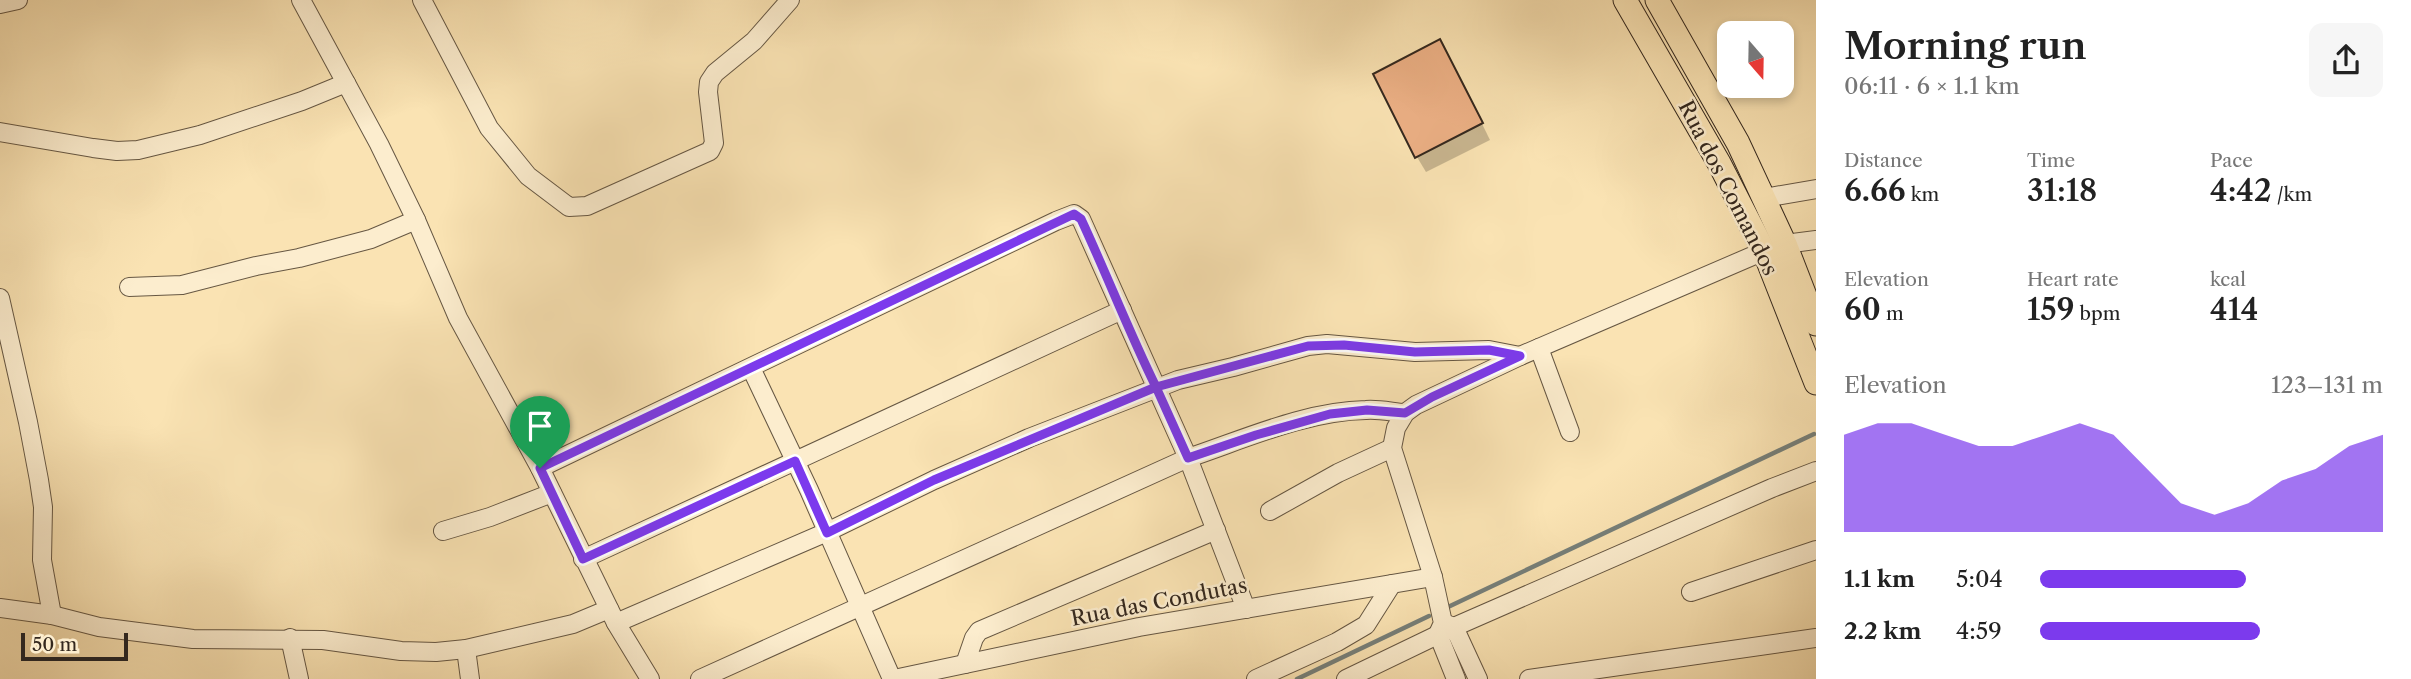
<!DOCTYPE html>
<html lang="en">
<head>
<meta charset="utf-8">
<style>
	:root { --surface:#fff; --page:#f6f6f6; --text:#222; --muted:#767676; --accent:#7c3aed }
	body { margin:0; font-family:"Libre Caslon Text",serif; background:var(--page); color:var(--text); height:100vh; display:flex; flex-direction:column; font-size:26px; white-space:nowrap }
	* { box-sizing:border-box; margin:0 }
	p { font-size:23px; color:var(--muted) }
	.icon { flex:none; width:38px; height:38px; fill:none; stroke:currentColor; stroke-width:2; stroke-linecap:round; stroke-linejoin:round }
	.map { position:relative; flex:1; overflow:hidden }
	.side { display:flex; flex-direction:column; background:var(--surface); width:595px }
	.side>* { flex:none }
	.needle { width:46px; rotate:160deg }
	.fabs { position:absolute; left:1717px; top:21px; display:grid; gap:14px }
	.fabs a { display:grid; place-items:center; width:77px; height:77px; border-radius:14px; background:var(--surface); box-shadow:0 4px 10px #0003; font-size:35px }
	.scale { position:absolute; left:21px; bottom:18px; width:107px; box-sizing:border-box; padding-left:7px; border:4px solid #34281e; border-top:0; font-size:19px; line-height:24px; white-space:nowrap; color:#34281e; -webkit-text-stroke:5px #fcedce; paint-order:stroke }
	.pin { position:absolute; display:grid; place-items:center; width:60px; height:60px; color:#fff; margin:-72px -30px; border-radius:50% 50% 50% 0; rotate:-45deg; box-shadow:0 0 7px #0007 }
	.pin .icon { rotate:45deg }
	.round { display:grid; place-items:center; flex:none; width:74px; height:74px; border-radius:14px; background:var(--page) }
	.head { display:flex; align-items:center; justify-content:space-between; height:119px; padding:0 28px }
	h1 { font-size:38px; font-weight:600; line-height:52px }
	.metrics { display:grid; grid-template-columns:repeat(3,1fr); gap:10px; height:119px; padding:7px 28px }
	.metrics div { display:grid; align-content:center }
	.metrics b { font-size:30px; font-weight:600 }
	.metrics small { font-size:19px; font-weight:400 }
	.metrics p { font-size:19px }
	.chart { height:196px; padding:14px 28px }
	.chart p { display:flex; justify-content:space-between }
	.chart svg { width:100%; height:126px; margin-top:7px; fill:var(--accent); opacity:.7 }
	ul { padding:0 28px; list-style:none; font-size:23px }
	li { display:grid; grid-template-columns:112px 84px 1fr; align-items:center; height:52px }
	li i { height:18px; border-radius:9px; background:var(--accent) }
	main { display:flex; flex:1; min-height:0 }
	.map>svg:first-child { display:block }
</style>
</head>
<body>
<main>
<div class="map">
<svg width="1816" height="679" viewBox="0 0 1816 679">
	<rect width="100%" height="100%" fill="#fae3b3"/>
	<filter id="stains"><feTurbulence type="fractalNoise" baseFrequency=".00286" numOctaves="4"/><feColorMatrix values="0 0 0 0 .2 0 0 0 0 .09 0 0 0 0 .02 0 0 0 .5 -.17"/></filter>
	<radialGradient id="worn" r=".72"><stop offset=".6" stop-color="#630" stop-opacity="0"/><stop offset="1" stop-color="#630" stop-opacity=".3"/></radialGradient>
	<path fill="#0003" d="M1449 57 1490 140 1426 172 1417 157Z"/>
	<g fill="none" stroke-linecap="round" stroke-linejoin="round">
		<g stroke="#77807a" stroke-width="4.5">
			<path d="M1448 607 1814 434"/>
			<path d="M1297 679 1429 616"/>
		</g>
	</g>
	<path fill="#ecb085" stroke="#34281e" stroke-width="2" d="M1440 39 1483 123 1415 158 1373 74Z"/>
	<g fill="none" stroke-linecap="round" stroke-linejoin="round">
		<g stroke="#665743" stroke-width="20">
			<g id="minor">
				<path d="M301 0 379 144 416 220 458 318 540 468 616 623 650 679"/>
				<path d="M422 0 489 128 528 176 569 207 587 206 710 151 714 143 708 92 709 82 715 73 754 41 790 0"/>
				<path d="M0 4 18 0"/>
				<path d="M0 132 93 148 117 151 138 150 200 135 302 101 346 83"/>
				<path d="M1764 198 1816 189"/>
				<path d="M1785 244 1816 240"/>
				<path d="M129 287 182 285 256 266 299 258 371 239 416 220"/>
				<path d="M0 298 28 422 39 480 43 507 42 560 52 615"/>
				<path d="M1539 348 1570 432"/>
				<path d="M751 368 809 490 892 679"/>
				<path d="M540 468 1056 221 1074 214 1081 219 1188 458 1246 609"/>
				<path d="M1270 511 1338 473 1392 448"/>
				<path d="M443 531 490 517 552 493"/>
				<path d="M583 559 1122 310"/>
				<path d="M1691 592 1816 550"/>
				<path d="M0 608 52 615 99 627 193 639 323 640 401 651 436 652 466 649 573 624 609 609"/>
				<path d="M616 623 827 532 934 480 1029 438 1178 380 1233 367 1308 346 1327 344 1415 352 1489 350 1520 356"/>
				<path d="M1446 624 1454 627 1478 679"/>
				<path d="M290 638 299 679"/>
				<path d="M466 649 470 679"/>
				<path d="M965 664 974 638 979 631 1216 530"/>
				<path d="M700 679 1188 458C1245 439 1306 411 1366 410 1379 409 1392 412 1405 413"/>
				<path d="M894 679 1139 627 1433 577"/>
				<path d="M1256 679 1337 642 1366 625 1392 584"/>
				<path d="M1346 679 1454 627 1772 488 1816 471"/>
				<path d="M1456 679 1438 634 1443 623 1433 577 1392 448 1396 428 1405 413 1416 405 1520 356 1764 251"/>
				<path d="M1529 679 1816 638"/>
			</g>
		</g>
		<g stroke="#34281e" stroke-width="25">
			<g id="major">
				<path d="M1625 0 1719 163 1764 251 1816 383"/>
				<path d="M1657 0 1738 143 1785 244 1816 324"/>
			</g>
		</g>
		<use href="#minor" stroke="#fcedce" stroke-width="18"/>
		<use href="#major" stroke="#fae3b3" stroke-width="23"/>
	</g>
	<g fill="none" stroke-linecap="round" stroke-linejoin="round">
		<g stroke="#fff" stroke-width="14">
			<path id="route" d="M540 468 583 559 795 461 827 533 934 480 1156 387 1188 458 1256 435 1330 414 1367 410 1405 413 1432 397 1520 356 1489 350 1415 352 1344 345 1308 346 1156 387C1129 332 1107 275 1081 219L1074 214 540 468"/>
		</g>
		<use href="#route" stroke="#7c3aed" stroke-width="9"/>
	</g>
	<g text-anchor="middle" stroke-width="5" stroke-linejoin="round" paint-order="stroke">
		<g font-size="21" fill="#34281e" stroke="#fcedce">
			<text transform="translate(1728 188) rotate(63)" y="7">Rua dos Comandos</text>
			<text transform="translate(1159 602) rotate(-11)" y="7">Rua das Condutas</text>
		</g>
	</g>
	<rect width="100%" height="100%" filter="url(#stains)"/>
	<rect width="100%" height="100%" fill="url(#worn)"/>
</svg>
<div class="fabs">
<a><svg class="needle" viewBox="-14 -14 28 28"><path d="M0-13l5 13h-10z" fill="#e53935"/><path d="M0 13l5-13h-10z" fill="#767676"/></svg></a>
</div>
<div class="scale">50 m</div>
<div class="pin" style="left:540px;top:468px;background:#1e9e55"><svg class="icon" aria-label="arrive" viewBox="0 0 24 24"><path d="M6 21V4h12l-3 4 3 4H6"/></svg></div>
</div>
<section class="side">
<div class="head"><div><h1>Morning run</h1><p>06:11 · 6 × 1.1 km</p></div><a class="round"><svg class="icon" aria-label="share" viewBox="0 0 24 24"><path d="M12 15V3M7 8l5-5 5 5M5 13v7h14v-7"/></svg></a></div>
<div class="metrics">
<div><p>Distance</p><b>6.66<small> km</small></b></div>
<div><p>Time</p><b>31:18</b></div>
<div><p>Pace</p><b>4:42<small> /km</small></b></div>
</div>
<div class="metrics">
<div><p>Elevation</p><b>60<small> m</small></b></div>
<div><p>Heart rate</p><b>159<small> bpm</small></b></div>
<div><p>kcal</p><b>414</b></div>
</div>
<div class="chart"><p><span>Elevation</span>123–131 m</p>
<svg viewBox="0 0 160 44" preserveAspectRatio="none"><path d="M0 44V10L10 6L20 6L30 10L40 14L50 14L60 10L70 6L80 10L90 22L100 34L110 38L120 34L130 26L140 22L150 14L160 10V44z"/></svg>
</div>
<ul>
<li><b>1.1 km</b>5:04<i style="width:60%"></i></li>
<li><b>2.2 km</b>4:59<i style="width:64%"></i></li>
</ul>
</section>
</main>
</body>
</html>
